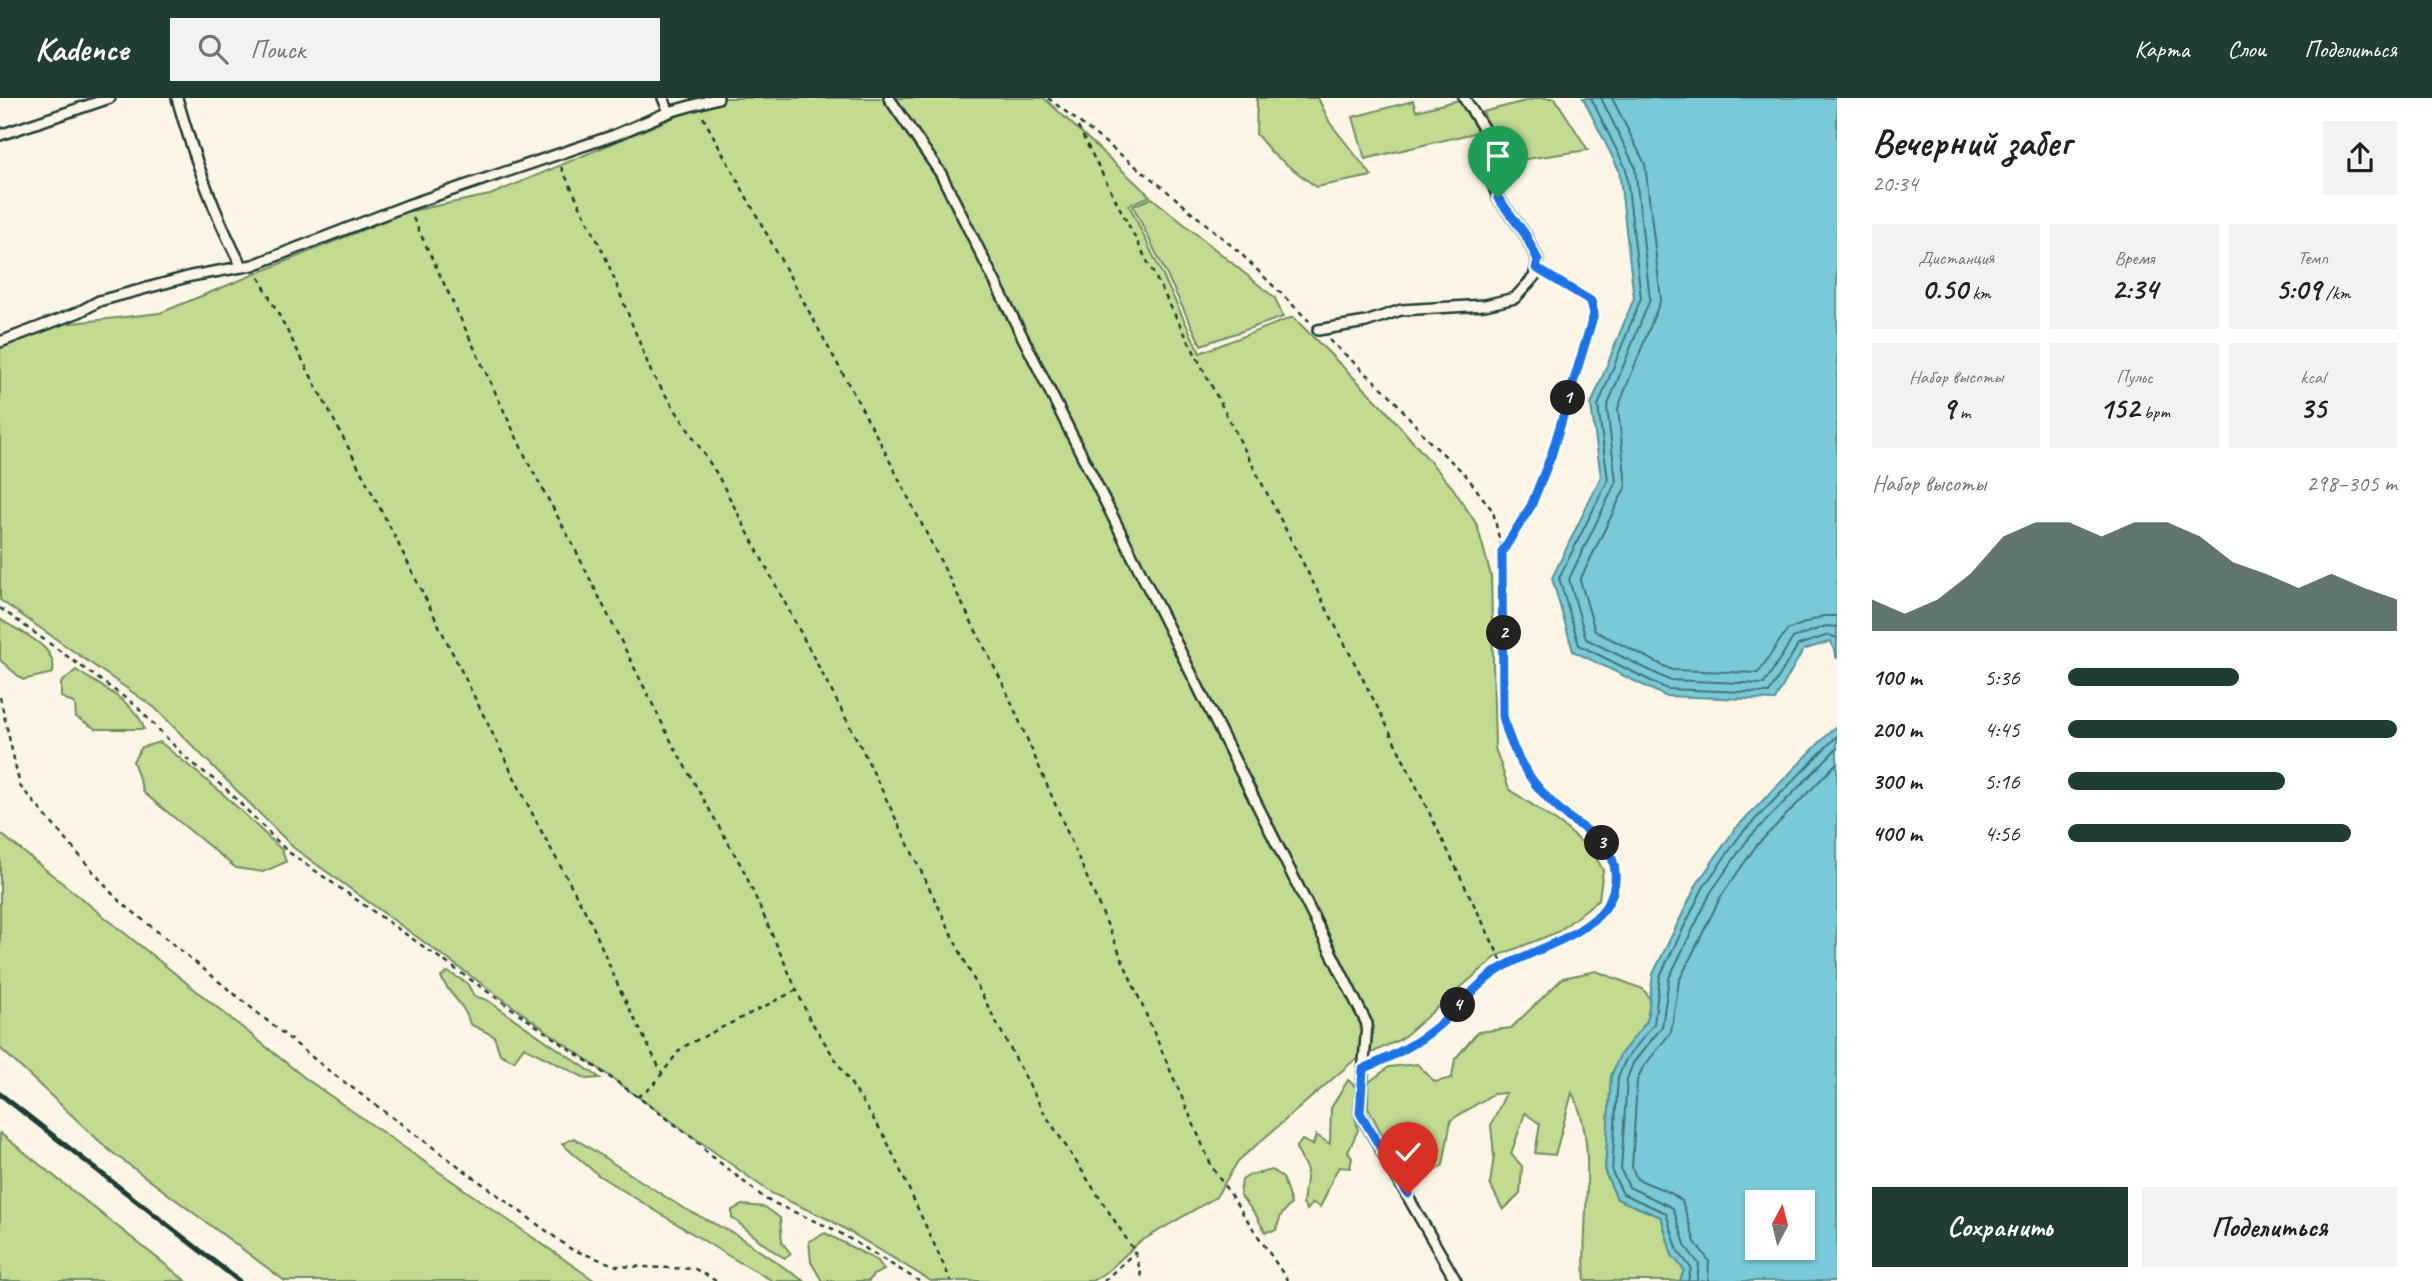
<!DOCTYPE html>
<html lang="ru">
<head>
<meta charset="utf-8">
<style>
	:root { --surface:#fff; --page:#f2f2f2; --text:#202124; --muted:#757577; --accent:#1f3d34 }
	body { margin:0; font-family:Caveat,sans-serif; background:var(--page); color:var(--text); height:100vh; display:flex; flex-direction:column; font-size:26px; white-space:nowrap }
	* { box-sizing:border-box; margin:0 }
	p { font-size:23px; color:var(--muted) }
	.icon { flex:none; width:38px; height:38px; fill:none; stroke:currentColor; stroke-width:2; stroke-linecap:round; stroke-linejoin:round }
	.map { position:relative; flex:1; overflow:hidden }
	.drawer { display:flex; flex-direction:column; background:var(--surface); width:595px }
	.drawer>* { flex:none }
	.needle { width:46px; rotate:7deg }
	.buttons { position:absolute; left:1745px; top:1092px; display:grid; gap:14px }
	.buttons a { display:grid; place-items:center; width:70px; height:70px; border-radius:0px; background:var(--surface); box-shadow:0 2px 5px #0004; font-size:35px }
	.pin { position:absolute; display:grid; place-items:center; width:60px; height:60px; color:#fff; margin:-72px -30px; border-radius:50% 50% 50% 0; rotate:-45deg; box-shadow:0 0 7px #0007 }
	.pin .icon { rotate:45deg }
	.km { position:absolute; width:35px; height:35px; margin:-18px; border-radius:50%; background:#222; color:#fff; font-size:19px; line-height:35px; text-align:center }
	.round { display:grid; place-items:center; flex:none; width:74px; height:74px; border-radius:0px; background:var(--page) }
	.head { display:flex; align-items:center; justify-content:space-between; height:119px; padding:0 35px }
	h1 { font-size:38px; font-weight:800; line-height:52px }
	.stats { display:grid; grid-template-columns:repeat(3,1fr); gap:10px; height:119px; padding:7px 35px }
	.stats div { display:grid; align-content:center; border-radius:0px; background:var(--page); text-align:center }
	.stats b { font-size:30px; font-weight:800 }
	.stats small { font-size:19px; font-weight:400 }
	.stats p { font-size:19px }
	.chart { height:196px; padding:14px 35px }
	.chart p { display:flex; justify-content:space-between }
	.chart svg { width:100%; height:126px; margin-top:7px; fill:var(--accent); opacity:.7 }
	.action { display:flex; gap:14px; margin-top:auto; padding:14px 35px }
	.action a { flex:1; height:80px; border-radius:0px; background:var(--accent); color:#fff; font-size:28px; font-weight:800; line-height:80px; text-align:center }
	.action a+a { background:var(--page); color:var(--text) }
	ul { padding:0 35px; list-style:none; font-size:23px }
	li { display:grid; grid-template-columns:112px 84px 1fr; align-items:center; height:52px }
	li i { height:18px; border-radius:9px; background:var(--accent) }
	header { display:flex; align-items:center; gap:42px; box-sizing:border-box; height:98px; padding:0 35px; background:var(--accent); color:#fff }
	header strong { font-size:33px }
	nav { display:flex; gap:38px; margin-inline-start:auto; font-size:24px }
	.search { width:490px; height:63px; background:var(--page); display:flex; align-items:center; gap:18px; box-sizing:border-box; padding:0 24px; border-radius:0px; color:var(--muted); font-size:26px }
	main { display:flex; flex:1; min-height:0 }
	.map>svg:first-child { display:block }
</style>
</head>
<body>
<header>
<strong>Kadence</strong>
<div class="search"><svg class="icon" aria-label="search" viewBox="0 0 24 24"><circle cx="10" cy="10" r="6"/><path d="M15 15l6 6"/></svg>Поиск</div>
<nav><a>Карта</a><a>Слои</a><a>Поделиться</a></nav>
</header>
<main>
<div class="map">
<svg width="1837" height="1183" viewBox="0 0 1837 1183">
	<rect width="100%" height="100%" fill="#fcf5e5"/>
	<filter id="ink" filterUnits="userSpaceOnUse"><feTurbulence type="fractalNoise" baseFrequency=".0143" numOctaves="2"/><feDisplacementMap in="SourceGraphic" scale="14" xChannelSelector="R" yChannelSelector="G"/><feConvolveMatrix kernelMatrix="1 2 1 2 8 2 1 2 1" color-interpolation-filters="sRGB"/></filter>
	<g filter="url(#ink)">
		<g fill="#c2db91" stroke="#708c62" stroke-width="2">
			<path d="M690 0H1044L1150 98 1129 107 1200 255 1293 219 1383 309 1453 390 1477 427 1491 478 1495 650 1509 691 1563 728 1592 753 1603 772 1599 801 1558 834 1497 858 1401 941 1352 964 1238 1063 1216 1099 1138 1145 1108 1173 1092 1183H931L830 1122 771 1095 294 750 155 610 0 502V244L46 228 160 215 406 114 490 97 699 9Z"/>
			<path d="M1257 0H1318L1330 25 1372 78 1316 89 1272 55 1256 36Z"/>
			<path d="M1537 0H1555L1588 52 1493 66 1490 33 1483 14Z"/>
			<path d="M1459 2 1478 34 1365 61 1353 19 1413 3 1416 13Z"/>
			<path d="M1152 100 1275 200 1283 219 1201 247 1133 108Z"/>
			<path d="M0 521C20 535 58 547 53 575L23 582 0 562Z"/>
			<path d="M76 572C96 586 138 605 144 631H96L76 619 75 606 61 599V585Z"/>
			<path d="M160 644 222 695 282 752 286 764 263 774 236 770 144 695 133 663 142 649Z"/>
			<path d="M0 735 305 980 595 1183H285L109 1052 0 950Z"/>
			<path d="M1596 873 1643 891 1651 902 1647 923 1620 957 1611 978 1605 1074 1617 1101 1661 1119 1672 1157 1684 1172 1680 1183H1585C1580 1125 1600 1046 1572 995L1555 1057 1535 1055 1540 1026 1525 1015 1511 1056 1522 1068 1520 1096 1503 1112 1490 1086 1494 1058 1491 1027 1506 995 1493 996 1451 1022 1443 1067 1423 1081 1397 1066 1368 1009V985L1389 969 1417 966 1435 984 1452 980 1455 961 1478 934 1511 930 1563 880Z"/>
			<path d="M448 874 467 885 474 898 487 902 600 980 587 981 524 949 514 963 500 956 494 938 470 926C465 906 449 897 441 879Z"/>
			<path d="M1348 982 1357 990 1355 1017 1358 1032 1348 1054 1352 1060 1350 1070 1339 1069C1330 1082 1328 1095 1320 1109L1313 1105 1307 1112 1303 1106 1307 1072 1296 1050 1302 1042 1313 1047 1316 1037 1330 1046 1331 1010Z"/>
			<path d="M0 1035 186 1183H0Z"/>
			<path d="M574 1040 683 1110 735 1136 804 1183H773L727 1157 598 1077 562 1046Z"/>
			<path d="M1272 1072 1283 1080 1291 1106 1281 1117 1276 1132 1265 1134 1256 1117 1240 1097 1242 1082 1250 1077Z"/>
			<path d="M742 1107 765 1109 780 1120 782 1144 791 1156 785 1160C768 1152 749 1132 732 1120V1112Z"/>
			<path d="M825 1135 878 1163 884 1172 873 1177 869 1183H822L811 1164 809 1143Z"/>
		</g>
		<g fill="#7ac9d8" stroke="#569196" stroke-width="2" fill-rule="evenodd">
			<path d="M1583 0H1837V561L1831 543 1803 552 1775 602 1665 598 1573 553 1552 480 1601 379 1591 307 1634 200 1619 72Z"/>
			<path d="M1837 627V1183H1680L1684 1172 1672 1157 1661 1119 1617 1101 1605 1074 1611 978 1620 957 1647 923 1653 876 1697 786 1735 731ZM1802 1104V1150H1757V1104Z"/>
		</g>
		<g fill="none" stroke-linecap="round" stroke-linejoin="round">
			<g stroke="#437576" stroke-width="2">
				<path d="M1591 0 1626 71 1641 200 1598 308 1608 382 1559 480 1579 547 1667 591 1769 595 1798 547 1829 537 1837 540"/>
				<path d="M1601 0 1635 69 1650 201 1607 309 1616 384 1569 481 1586 541 1669 582 1764 586 1793 540 1826 528 1837 529"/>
				<path d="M1612 0 1645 66 1661 201 1618 310 1626 388 1580 482 1595 533 1672 572 1758 575 1787 532 1823 518H1837"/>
				<path d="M1688 1183 1691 1170 1678 1153 1666 1115 1623 1096 1612 1074 1618 979 1626 961 1654 926 1660 878 1703 790 1741 736 1837 638"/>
				<path d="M1697 1183 1699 1166 1686 1149 1673 1110 1629 1089 1621 1072 1627 981 1633 965 1662 929 1669 880 1711 794 1748 741 1837 650"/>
				<path d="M1708 1183 1709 1163 1695 1144 1682 1103 1671 1095 1637 1081 1632 1070 1637 983 1642 971 1671 934 1679 883 1720 800 1756 748 1837 665"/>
			</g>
			<g stroke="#1f3d34" stroke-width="14">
				<g id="lane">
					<path d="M177 0C194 60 213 114 242 169"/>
					<path d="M889 0 941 76 1367 926 1360 1015 1456 1183"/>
					<path d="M669 14 718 0"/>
					<path d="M0 37 110 0"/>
					<path d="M1318 232 1366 224 1401 212 1485 207 1515 200 1534 179 1538 162 1525 136 1498 100 1485 65 1487 36 1464 0"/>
					<path d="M0 244 79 214 99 203 191 178 253 167 408 107 615 37 669 14 663 0"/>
				</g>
			</g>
			<g stroke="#1f3d34" stroke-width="2.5" stroke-dasharray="5 5" stroke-linecap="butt">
				<path d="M1048 0 1161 88 1238 153 1309 223"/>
				<path d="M703 19 880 344 1005 590 1212 1069 1288 1183"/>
				<path d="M1078 29 1383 620 1504 868"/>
				<path d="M561 69 605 158 652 276 717 376 862 651 971 876 1043 1013 1135 1154 1143 1183"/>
				<path d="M413 120 530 368 572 445 674 649 743 771 809 920 885 1039 951 1183"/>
				<path d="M259 179 391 431 539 729 591 824 620 892 662 975"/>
				<path d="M1329 242 1389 296 1429 343 1464 375 1493 413 1502 454 1503 618C1512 659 1535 692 1568 718 1579 727 1596 737 1605 748 1621 769 1617 797 1600 816 1577 841 1536 852 1507 867 1478 882 1459 909 1435 930 1418 945 1397 956 1376 965"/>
				<path d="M1503 453 1531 408 1551 358 1594 216 1591 203 1548 177"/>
				<path d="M0 510 135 607 186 660 226 691 287 753 638 999 697 1043 709 1056 767 1102 835 1132 919 1183"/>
				<path d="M0 599 20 688 116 800 328 972 571 1151 617 1168 695 1171 716 1183"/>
				<path d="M638 999 652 989 681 950 797 892"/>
				<path d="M1104 1183 1135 1154"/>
			</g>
			<use href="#lane" stroke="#fcf5e5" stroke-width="9"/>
			<path stroke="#1f3d34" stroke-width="5" d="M0 996 239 1183"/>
		</g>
	</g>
	<g fill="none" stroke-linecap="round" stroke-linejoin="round" filter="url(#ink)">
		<g stroke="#fff" stroke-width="14">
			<path id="route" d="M1408 1096 1360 1015 1363 971C1388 960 1412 949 1433 932 1459 912 1476 884 1505 868 1535 851 1573 842 1599 817 1617 799 1621 770 1606 749 1597 737 1579 728 1568 719 1535 692 1512 659 1503 618L1502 454 1531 408 1551 358 1594 216 1591 203 1536 170 1538 162 1525 136 1498 100"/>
		</g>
		<use href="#route" stroke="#1a73e8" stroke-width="9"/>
	</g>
</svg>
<div class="buttons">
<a><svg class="needle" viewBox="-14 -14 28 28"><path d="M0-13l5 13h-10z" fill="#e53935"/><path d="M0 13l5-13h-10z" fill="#757577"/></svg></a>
</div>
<div class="pin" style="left:1498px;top:100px;background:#1e9e55"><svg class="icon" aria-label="arrive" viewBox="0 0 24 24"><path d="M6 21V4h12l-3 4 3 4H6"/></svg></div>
<div class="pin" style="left:1408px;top:1096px;background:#d93025"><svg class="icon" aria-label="check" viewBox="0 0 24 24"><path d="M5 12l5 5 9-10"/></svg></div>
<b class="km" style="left:1568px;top:300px">1</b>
<b class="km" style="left:1504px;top:535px">2</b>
<b class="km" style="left:1602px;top:745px">3</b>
<b class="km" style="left:1458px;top:907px">4</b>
</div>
<section class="drawer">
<div class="head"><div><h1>Вечерний забег</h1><p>20:34</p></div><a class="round"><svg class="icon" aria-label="share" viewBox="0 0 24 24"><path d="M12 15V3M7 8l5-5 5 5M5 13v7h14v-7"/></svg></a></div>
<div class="stats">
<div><p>Дистанция</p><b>0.50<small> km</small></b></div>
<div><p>Время</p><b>2:34</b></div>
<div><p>Темп</p><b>5:09<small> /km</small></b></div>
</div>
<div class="stats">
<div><p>Набор высоты</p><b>9<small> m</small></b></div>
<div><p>Пульс</p><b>152<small> bpm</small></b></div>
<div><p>kcal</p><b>35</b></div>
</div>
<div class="chart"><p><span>Набор высоты</span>298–305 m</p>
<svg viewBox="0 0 160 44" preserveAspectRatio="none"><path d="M0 44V33L10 38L20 33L30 24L40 11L50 6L60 6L70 11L80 6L90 6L100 11L110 20L120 24L130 29L140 24L150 29L160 33V44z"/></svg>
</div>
<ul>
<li><b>100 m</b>5:36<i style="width:52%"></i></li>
<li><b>200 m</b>4:45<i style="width:100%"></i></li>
<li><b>300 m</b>5:16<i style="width:66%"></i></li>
<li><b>400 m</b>4:56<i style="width:86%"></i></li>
</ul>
<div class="action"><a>Сохранить</a><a>Поделиться</a></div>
</section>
</main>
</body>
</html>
